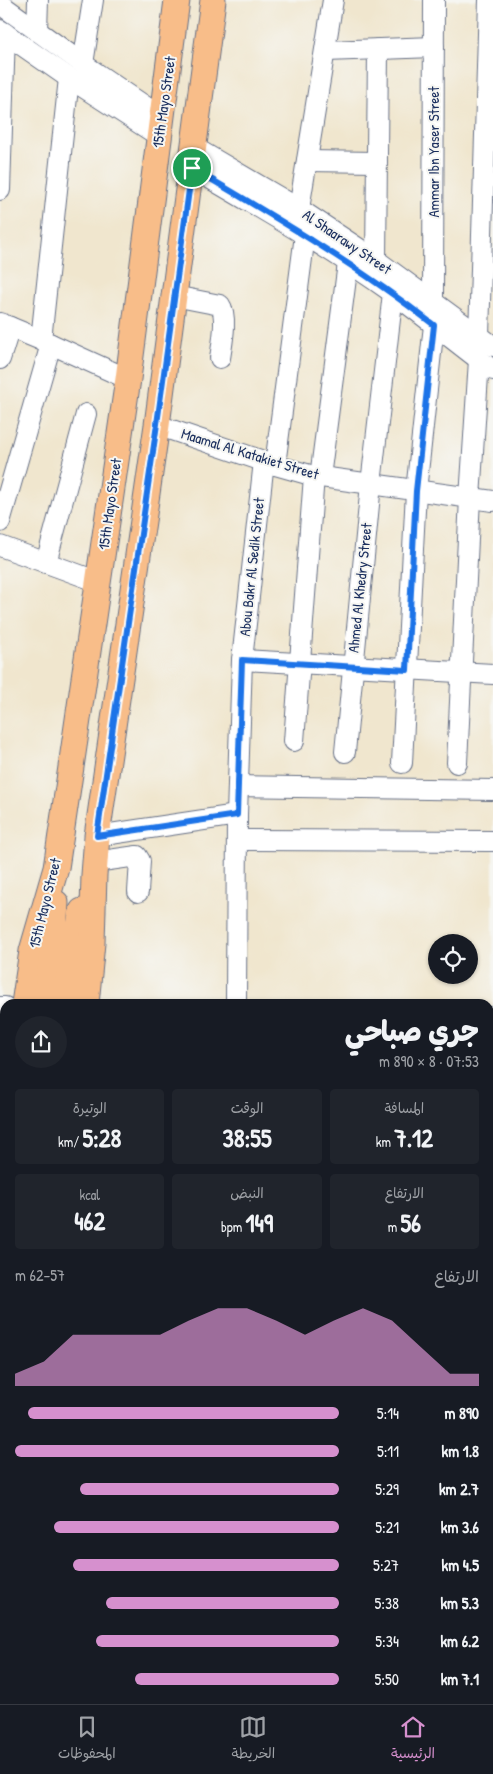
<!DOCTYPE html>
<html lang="ar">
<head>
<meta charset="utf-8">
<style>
	:root { --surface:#171b24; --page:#20242c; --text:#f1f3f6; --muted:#9ea1a6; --line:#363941; --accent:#d690ce }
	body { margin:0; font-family:"Patrick Hand","Playpen Sans Arabic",sans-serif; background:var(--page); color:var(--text); direction:rtl; height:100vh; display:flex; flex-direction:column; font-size:19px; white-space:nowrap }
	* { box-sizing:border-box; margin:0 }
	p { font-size:16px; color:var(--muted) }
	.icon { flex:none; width:28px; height:28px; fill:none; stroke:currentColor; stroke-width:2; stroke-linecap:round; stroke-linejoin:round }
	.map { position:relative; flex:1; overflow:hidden; direction:ltr }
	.panel { position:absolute; left:0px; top:999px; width:494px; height:706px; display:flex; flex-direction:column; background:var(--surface); border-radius:15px 15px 0 0; box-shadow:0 1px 4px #0004; direction:rtl }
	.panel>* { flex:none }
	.tools { position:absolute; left:428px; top:934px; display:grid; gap:10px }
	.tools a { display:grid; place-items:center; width:50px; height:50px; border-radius:50%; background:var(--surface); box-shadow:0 1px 4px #0004; font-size:25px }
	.pin { position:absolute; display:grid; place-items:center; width:42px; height:42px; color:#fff; margin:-21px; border:2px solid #fff; border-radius:50%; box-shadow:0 1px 5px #0007 }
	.round { display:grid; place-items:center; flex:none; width:52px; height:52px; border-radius:26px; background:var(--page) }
	.headline { display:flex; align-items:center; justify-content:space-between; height:85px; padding:0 15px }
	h1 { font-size:28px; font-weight:800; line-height:38px }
	.stats { display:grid; grid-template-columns:repeat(3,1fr); gap:8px; height:85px; padding:5px 15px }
	.stats div { display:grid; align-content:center; border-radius:5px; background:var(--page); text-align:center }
	.stats b { font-size:25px; font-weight:800 }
	.stats small { font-size:14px; font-weight:400 }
	.stats p { font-size:14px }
	.chart { height:140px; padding:10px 15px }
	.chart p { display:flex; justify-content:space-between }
	.chart svg { width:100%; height:90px; margin-top:5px; fill:var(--accent); opacity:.7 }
	ul { padding:0 15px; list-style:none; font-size:16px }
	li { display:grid; grid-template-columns:80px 60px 1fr; align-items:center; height:38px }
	li i { height:12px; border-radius:6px; background:var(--accent) }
	.tabs { display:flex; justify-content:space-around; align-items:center; height:70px; border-top:1px solid var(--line); background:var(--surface); font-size:14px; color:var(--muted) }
	.tabs a { display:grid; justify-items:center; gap:2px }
	.tabs .current { color:var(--accent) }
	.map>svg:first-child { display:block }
</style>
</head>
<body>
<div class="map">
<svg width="493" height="1704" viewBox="0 0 493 1704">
	<rect width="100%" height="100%" fill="#f6f6f2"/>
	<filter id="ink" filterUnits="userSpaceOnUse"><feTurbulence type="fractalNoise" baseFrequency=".02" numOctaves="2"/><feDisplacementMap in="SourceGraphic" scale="10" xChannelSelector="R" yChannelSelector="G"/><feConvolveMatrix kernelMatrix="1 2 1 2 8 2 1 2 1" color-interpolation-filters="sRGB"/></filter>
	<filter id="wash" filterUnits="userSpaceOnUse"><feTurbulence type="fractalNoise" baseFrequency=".0096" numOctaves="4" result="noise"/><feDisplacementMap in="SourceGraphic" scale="20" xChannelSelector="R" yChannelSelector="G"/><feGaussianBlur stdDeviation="1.12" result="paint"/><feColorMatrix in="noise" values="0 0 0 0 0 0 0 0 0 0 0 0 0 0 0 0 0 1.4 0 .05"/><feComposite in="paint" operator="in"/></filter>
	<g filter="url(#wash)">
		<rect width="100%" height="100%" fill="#f0e6ce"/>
	</g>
	<g filter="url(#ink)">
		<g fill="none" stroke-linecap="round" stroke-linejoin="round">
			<g stroke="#666f85" stroke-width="22">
				<g id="minor">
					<path d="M0 4 83 64 161 117"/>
					<path d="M0 30 69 78 159 136"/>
					<path d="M37 31 38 0"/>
					<path d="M326 51 434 47"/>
					<path d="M83 64 93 0"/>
					<path d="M195 148 299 209 376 260 493 346"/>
					<path d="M307 161 377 162"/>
					<path d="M192 168C260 208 329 247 393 293 427 318 459 345 493 370"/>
					<path d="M0 190 5 33"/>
					<path d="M299 209 333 0"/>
					<path d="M376 260 378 49"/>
					<path d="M174 296 220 305C228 316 222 345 220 358"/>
					<path d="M433 303 434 0"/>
					<path d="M0 323 51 344 128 379"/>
					<path d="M479 336 489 0"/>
					<path d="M41 340 69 78"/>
					<path d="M0 359 10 327"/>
					<path d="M157 425 275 465 314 476 493 501"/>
					<path d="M275 465 305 235"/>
					<path d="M320 477 348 263"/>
					<path d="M0 522 51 344"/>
					<path d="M0 546 99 582"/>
					<path d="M46 563 86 414"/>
					<path d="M242 660 493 674"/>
					<path d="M294 741 314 476"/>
					<path d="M345 752 371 484 393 293"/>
					<path d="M402 763 416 491 434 325"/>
					<path d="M457 763 470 498 479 360"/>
					<path d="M238 786 493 790"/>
					<path d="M97 836 237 815"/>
					<path d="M238 840 493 841"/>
					<path d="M95 862 137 856 140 861 138 892"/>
					<path d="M236 1004 237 815 242 660 264 461"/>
					<path d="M0 1007H5"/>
					<path d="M489 1017H493"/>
					<path d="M489 1141H493"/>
					<path d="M489 1206H493"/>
					<path d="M489 1445H493"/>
					<path d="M489 1504H493"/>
					<path d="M489 1560H493"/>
					<path d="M489 1632H493"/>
					<path d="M489 1683H493"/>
					<path d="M209 1700 210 1704"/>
					<path d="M119 1704V1700"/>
					<path d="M378 1704V1700"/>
				</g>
			</g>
			<g stroke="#666f85" stroke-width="27">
				<g id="major">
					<path d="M24 1004 32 951 56 868 71 767 128 379 177 0"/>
					<path d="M45 1004 53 948 56 903"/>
					<path d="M63 1004 82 911"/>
					<path d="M86 1004 92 943 94 875 97 836 157 425 213 0"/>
					<path d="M0 1175 5 1139"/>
					<path d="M0 1319 5 1284"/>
					<path d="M489 1330H493"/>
					<path d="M489 1373H493"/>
					<path d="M0 1496 5 1493"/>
					<path d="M0 1531 5 1529"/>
					<path d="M0 1561 5 1564"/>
					<path d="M7 1704V1700"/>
				</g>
			</g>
			<use href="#minor" stroke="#fff" stroke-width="20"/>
			<use href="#major" stroke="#f8bd89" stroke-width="25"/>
			<g stroke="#666f85" stroke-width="27" stroke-linecap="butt">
				<path id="major-bridge" d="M0 1479 5 1423"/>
			</g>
			<use href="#major-bridge" stroke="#f8bd89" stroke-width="25"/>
		</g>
	</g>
	<g fill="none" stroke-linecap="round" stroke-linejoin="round" filter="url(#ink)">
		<g stroke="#fff" stroke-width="10">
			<path id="route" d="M192 168C275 217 357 265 434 325L416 491 407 670 242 660 237 815 97 836 157 424Z"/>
		</g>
		<use href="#route" stroke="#1a73e8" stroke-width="6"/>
	</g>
	<g text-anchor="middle" stroke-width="4" stroke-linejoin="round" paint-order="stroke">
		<g font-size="15" fill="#1b2f5e" stroke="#f6f6f2">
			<text transform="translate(164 102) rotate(-82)" y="5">15th Mayo Street</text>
			<text transform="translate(434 152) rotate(-90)" y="5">Ammar Ibn Yaser Street</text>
			<text transform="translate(347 242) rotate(34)" y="5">Al Shaarawy Street</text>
			<text transform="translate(250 454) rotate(17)" y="5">Maamal Al Katakiet Street</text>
			<text transform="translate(110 504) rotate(-82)" y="5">15th Mayo Street</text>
			<text transform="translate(252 567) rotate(-84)" y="5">Abou Bakr Al Sedik Street</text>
			<text transform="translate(360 588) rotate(-84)" y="5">Ahmed Al Khedry Street</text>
			<text transform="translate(45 903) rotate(-76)" y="5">15th Mayo Street</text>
		</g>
	</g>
</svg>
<div class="tools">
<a><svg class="icon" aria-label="locate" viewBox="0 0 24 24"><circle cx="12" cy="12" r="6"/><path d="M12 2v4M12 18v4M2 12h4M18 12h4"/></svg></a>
</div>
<div class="pin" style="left:192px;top:168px;background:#1e9e55"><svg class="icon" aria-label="arrive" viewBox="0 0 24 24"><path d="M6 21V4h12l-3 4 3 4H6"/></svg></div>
<section class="panel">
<div class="headline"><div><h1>جري صباحي</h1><p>07:53 · 8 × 890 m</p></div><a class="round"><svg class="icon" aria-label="share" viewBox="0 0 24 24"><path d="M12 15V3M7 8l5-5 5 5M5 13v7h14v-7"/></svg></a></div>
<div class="stats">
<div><p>المسافة</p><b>7.12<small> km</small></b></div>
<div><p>الوقت</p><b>38:55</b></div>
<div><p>الوتيرة</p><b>5:28<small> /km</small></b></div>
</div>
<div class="stats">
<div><p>الارتفاع</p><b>56<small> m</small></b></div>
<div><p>النبض</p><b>149<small> bpm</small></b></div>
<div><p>kcal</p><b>462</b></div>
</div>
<div class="chart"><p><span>الارتفاع</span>57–62 m</p>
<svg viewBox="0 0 160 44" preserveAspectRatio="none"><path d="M0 44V38L10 32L20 19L30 19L40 19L50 19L60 12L70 6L80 6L90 12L100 19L110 12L120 6L130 12L140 25L150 38L160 38V44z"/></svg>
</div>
<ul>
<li><b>890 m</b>5:14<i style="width:96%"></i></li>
<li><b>1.8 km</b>5:11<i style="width:100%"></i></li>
<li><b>2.7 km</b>5:29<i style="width:80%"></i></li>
<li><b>3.6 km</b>5:21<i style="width:88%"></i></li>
<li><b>4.5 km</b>5:27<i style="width:82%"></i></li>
<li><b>5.3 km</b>5:38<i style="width:72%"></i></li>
<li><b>6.2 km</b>5:34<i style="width:75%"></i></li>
<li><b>7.1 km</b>5:50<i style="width:63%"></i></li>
</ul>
</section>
</div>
<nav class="tabs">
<a class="current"><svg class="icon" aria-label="home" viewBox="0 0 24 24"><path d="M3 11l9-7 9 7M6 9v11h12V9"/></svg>الرئيسية</a>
<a><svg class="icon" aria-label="map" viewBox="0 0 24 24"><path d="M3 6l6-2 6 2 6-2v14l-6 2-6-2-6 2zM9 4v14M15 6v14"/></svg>الخريطة</a>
<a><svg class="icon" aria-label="saved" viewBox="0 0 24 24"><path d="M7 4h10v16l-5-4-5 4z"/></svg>المحفوظات</a>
</nav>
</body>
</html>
